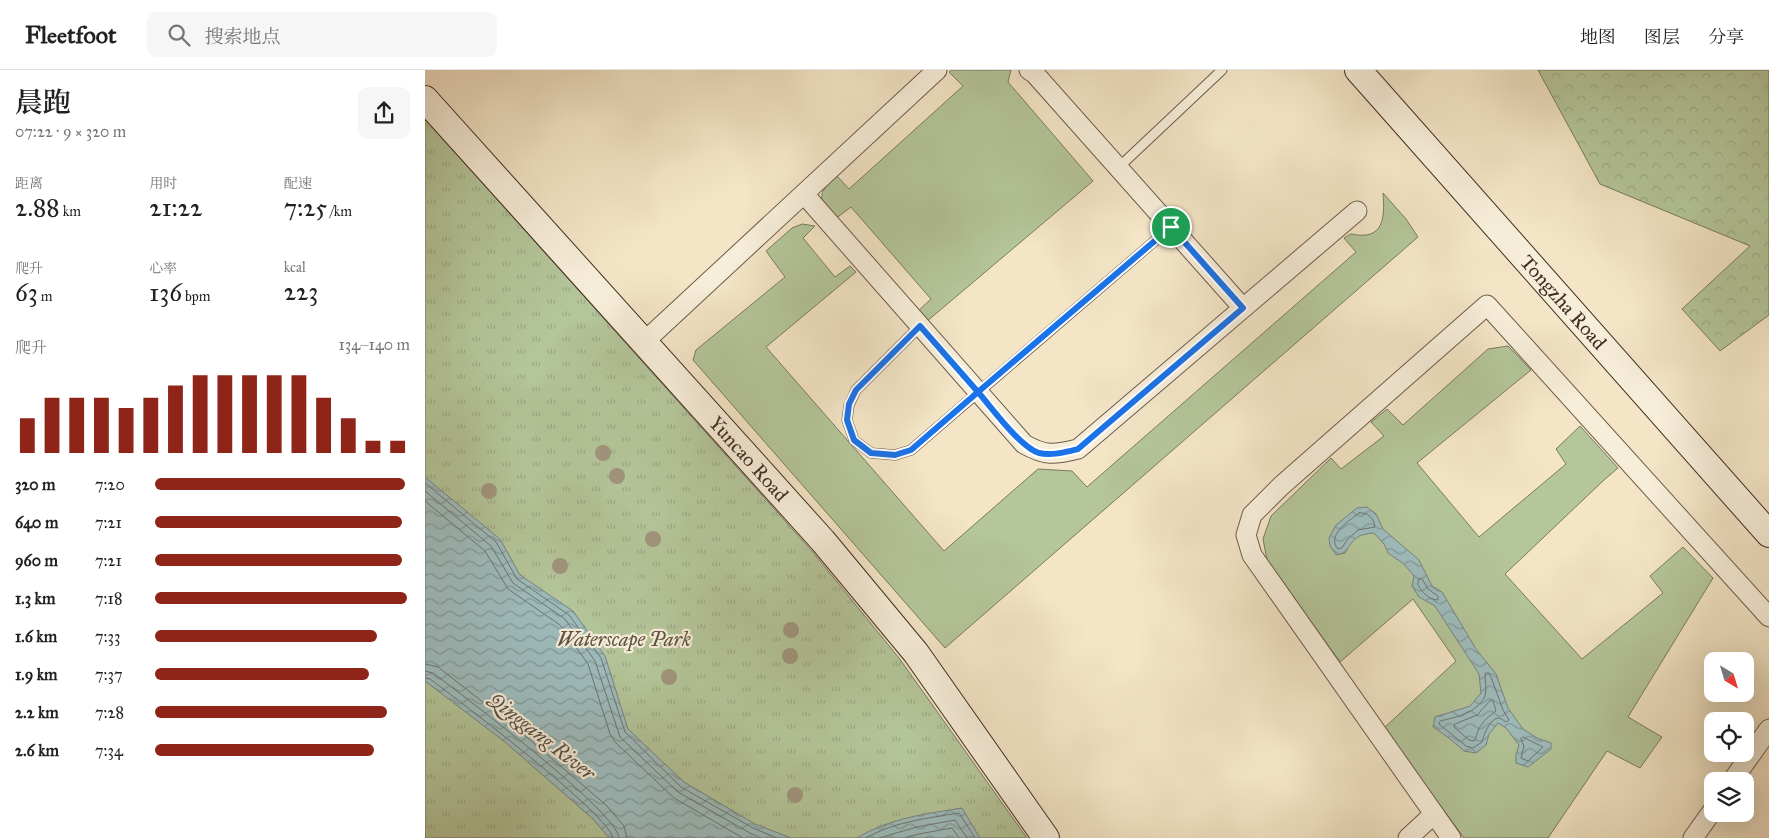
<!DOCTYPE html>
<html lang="zh">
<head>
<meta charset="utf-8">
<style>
	:root { --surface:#fff; --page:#f6f6f6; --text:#222; --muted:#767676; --line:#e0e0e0; --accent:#8f2418 }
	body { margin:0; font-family:"IM FELL Great Primer","Noto Serif SC",serif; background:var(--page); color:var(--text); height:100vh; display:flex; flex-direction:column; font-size:19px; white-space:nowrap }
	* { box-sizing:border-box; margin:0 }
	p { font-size:16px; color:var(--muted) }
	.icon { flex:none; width:28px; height:28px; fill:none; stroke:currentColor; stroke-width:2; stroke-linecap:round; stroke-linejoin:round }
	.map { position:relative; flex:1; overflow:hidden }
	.details { display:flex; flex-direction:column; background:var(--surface); width:425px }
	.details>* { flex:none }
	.needle { width:32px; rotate:142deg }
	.controls { position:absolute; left:1279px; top:582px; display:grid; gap:10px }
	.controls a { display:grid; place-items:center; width:50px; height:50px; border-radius:10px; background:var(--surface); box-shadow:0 5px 20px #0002; font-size:25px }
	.pin { position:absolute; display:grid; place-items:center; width:42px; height:42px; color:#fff; margin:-21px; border:2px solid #fff; border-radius:50%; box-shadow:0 1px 5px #0007 }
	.round { display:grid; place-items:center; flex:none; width:52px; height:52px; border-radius:10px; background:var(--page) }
	.headline { display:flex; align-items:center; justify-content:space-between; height:85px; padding:0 15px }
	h1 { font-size:28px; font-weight:600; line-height:38px }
	.figures { display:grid; grid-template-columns:repeat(3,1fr); gap:8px; height:85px; padding:5px 15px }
	.figures div { display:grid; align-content:center }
	.figures b { font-size:25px; font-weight:600 }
	.figures small { font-size:14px; font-weight:400 }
	.figures p { font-size:14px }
	.chart { height:140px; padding:10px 15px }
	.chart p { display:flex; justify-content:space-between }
	.chart svg { width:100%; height:90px; margin-top:5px; stroke:var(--accent); stroke-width:6 }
	ul { padding:0 15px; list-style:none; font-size:16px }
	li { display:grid; grid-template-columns:80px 60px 1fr; align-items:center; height:38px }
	li i { height:12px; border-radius:6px; background:var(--accent) }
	header { display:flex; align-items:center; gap:30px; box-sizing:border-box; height:70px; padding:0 25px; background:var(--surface); border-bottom:1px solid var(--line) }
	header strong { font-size:24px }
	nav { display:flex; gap:28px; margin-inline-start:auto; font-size:18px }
	.search { width:350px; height:45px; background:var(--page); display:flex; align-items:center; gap:12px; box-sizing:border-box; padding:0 18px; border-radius:10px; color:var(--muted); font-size:19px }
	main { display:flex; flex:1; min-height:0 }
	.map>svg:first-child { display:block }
</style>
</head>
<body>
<header>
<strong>Fleetfoot</strong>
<div class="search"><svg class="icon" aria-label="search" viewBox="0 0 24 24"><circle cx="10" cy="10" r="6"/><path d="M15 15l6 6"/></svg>搜索地点</div>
<nav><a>地图</a><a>图层</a><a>分享</a></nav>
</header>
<main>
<section class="details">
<div class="headline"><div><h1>晨跑</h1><p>07:22 · 9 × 320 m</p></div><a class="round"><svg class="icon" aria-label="share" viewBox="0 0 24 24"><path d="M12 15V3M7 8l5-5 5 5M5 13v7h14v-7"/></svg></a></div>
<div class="figures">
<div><p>距离</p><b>2.88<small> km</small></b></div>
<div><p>用时</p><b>21:22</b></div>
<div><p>配速</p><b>7:25<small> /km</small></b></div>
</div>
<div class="figures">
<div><p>爬升</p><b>63<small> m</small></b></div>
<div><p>心率</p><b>136<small> bpm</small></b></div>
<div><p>kcal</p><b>223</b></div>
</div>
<div class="chart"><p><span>爬升</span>134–140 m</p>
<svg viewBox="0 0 160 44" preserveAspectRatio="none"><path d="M5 44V27M15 44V17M25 44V17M35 44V17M45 44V22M55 44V17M65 44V11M75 44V6M85 44V6M95 44V6M105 44V6M115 44V6M125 44V17M135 44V27M145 44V38M155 44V38"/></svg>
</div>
<ul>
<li><b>320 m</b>7:20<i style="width:98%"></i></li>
<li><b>640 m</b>7:21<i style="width:97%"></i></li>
<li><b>960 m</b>7:21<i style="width:97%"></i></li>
<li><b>1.3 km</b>7:18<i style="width:99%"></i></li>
<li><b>1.6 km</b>7:33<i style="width:87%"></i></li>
<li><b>1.9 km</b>7:37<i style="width:84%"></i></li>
<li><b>2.2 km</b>7:28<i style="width:91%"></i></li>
<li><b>2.6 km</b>7:34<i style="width:86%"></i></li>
</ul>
</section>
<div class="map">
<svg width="1344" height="768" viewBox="0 0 1344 768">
	<defs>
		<pattern id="forest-crowns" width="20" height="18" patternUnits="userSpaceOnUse" patternTransform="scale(1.25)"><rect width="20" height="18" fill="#b4c69a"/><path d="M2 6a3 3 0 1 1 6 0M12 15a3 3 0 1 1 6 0" fill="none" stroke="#9caa85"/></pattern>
		<pattern id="park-tufts" width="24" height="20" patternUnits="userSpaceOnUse" patternTransform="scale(1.25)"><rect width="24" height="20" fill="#b4c69a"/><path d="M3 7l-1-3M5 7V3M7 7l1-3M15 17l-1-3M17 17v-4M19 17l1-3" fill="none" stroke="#9caa85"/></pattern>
		<pattern id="water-waves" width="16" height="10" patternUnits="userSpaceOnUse" patternTransform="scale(1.25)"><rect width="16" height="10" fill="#9ebdbe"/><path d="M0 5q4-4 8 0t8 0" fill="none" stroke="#829a9a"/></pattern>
	</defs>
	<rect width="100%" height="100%" fill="#f3e5c6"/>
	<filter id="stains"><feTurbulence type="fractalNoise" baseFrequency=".004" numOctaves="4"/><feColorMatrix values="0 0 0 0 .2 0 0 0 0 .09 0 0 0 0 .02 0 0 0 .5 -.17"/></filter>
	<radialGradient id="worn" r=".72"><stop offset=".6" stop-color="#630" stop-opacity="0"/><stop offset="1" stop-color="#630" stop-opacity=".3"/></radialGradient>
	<g fill="#b4c69a" stroke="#7a7a5f">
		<path d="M527 0H586L583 12 668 111 501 252 492 242 506 229 426 137 410 149C393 128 391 125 412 106L424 119 538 16 524 2Z"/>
		<path d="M958 123 981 149 993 167 520 578 268 290 271 280 360 207 341 181 367 158 377 154 390 156 378 168 410 207 425 196 431 202 341 277 519 481 613 399 647 401 662 417 931 182 919 168 926 164C959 171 960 148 958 123Z"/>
		<path d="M1083 276 1106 300 992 393 1054 467 1141 394 1131 379 1155 356 1193 398 1179 410 1080 504 1157 589 1238 523 1225 506 1258 477 1288 508 1203 647 1237 667 1215 698 1182 681 1123 768H1039L959 658 1031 591 988 529 915 592 842 490 838 469 846 446 906 388 916 399 959 366 946 352 962 339 978 355 1063 279Z"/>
	</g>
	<path fill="url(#forest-crowns)" stroke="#7a7a5f" d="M1113 0H1344V245L1295 281 1257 239 1325 176 1175 114Z"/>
	<path fill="url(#park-tufts)" stroke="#7a7a5f" d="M0 49 386 480 474 588 602 768H0Z"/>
	<g fill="url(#water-waves)" stroke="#788380">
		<path d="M0 407 75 469 95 505 148 541 180 586 203 659 259 712 330 754 366 768H184L168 749 80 672 0 611Z"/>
		<path d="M942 437 951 444 958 459 994 490 1007 516 1017 522 1051 579 1071 604 1083 638 1098 659 1112 668 1126 673V679L1103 697 1091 693V685L1094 675 1081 658 1073 653 1064 664 1061 675 1051 683 1039 681 1024 668 1008 657 1010 647 1045 636 1056 623 1054 604 1010 536 994 527 987 516 989 506 979 494 963 483 959 474 949 463C932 464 928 469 920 483L911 485 905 476 904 468 911 455 932 438Z"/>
		<path d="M537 738 555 768H432C465 748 500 744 537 738Z"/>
	</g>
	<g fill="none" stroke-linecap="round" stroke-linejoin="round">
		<g stroke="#6f7571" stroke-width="1">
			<path d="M0 413 71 472 92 509 144 545 176 588 200 662 256 717 328 758 352 768"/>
			<path d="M0 421 66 476 88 513 140 549 170 591 195 667 253 722 325 763 336 768"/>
			<path d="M0 431 60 481 83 519 135 555 163 594 185 664 190 672 249 728 318 768"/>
			<path d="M934 443C943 442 949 448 950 457L933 460 922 470 917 478 913 479C901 465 924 451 934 443Z"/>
			<path d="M994 509H997L1003 519 1013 526V530C1004 530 997 522 993 515Z"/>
			<path d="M0 594 13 597 91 658 181 735 199 756 202 768"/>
			<path d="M0 601 8 603C37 625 193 742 194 768"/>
			<path d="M1061 603H1064L1066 607 1078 640 1084 650 1081 652C1080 651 1075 648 1074 648 1065 648 1058 666 1057 672L1048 678 1041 676 1014 654 1015 651C1032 647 1052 643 1060 626 1062 620 1060 611 1060 605Z"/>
			<path d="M0 608 5 609C32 629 185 745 188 768"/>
			<path d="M1066 630 1068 631 1071 641C1065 645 1057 652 1054 659 1051 664 1052 667 1049 671L1044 670 1029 657 1030 654 1052 645Z"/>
			<path d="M1098 667 1118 677 1103 691 1096 688 1099 676 1096 669Z"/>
			<path d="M441 768C468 752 503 748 534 743L550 768"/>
			<path d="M454 768 492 757 530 750 542 768"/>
			<path d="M480 768 494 764 527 758 534 768"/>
		</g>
		<g stroke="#6d5b4c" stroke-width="11">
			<g id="lane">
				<path d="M693 98 797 0"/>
				<path d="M495 256 431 320 424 335 422 350 429 370 446 383 470 385 486 380 746 157"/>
			</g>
		</g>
		<g stroke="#6d5b4c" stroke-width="21">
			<g id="street">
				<path d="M604 0 609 3 818 238"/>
				<path d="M379 124 599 374C620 386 629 385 653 379L932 141"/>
				<path d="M219 272 512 0"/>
				<path d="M1307 711 1344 659"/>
				<path d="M983 768 1009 744"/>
				<path d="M1026 768 827 485 821 465 827 445 856 416 1062 235 1344 547"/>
				<path d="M1268 768 1288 740"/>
			</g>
		</g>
		<g stroke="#402d24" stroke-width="28">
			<g id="secondary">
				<path id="s1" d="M933 0 1344 464"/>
				<path id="s2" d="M0 29 398 471 491 583 621 768"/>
			</g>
		</g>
		<use href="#lane" stroke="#f7eeda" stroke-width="9"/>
		<use href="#street" stroke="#f7eeda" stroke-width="19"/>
		<use href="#secondary" stroke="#f7eeda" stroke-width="26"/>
	</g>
	<g fill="#a0957d">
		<circle cx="178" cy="383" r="8"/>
		<circle cx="192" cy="406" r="8"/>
		<circle cx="64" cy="421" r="8"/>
		<circle cx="228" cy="469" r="8"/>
		<circle cx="135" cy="496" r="8"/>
		<circle cx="366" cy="560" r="8"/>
		<circle cx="365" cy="586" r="8"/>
		<circle cx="244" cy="607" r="8"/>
		<circle cx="370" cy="725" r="8"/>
	</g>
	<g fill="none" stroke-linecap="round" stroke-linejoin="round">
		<g stroke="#fff" stroke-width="10">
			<path id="route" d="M746 157 553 322 495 256 431 320 424 334 422 350 429 370 446 383 470 385 486 380 553 322C567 338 595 377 614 383 626 386 641 382 653 379L818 238 746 157"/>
		</g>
		<use href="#route" stroke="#1a73e8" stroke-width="6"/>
	</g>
	<g text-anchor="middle" stroke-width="4.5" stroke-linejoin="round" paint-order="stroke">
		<g font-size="20" fill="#402d24" stroke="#f7eeda">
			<text dy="7" stroke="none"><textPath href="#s1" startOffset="310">Tongzha Road</textPath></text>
			<text dy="7" stroke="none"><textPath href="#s2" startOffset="484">Yuncao Road</textPath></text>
		</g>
		<g font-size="20" font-style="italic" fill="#5d5342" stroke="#f7eeda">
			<text x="199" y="576">Waterscape Park</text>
		</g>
		<g font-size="21" font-style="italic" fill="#58514a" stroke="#f7eeda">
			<text transform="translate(117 666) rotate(38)" y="7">Qinggang River</text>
		</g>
	</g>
	<rect width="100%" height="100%" filter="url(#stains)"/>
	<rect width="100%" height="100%" fill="url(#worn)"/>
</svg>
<div class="controls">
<a><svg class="needle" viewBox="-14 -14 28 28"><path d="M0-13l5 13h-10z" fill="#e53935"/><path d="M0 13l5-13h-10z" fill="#767676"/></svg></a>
<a><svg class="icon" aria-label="locate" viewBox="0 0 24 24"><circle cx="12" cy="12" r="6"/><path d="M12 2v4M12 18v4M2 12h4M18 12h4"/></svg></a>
<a><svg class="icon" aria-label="layers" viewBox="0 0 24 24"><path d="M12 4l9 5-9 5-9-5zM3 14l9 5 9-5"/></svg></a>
</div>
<div class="pin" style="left:746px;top:157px;background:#1e9e55"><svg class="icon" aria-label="arrive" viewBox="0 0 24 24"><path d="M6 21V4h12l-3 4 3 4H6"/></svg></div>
</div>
</main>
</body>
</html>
